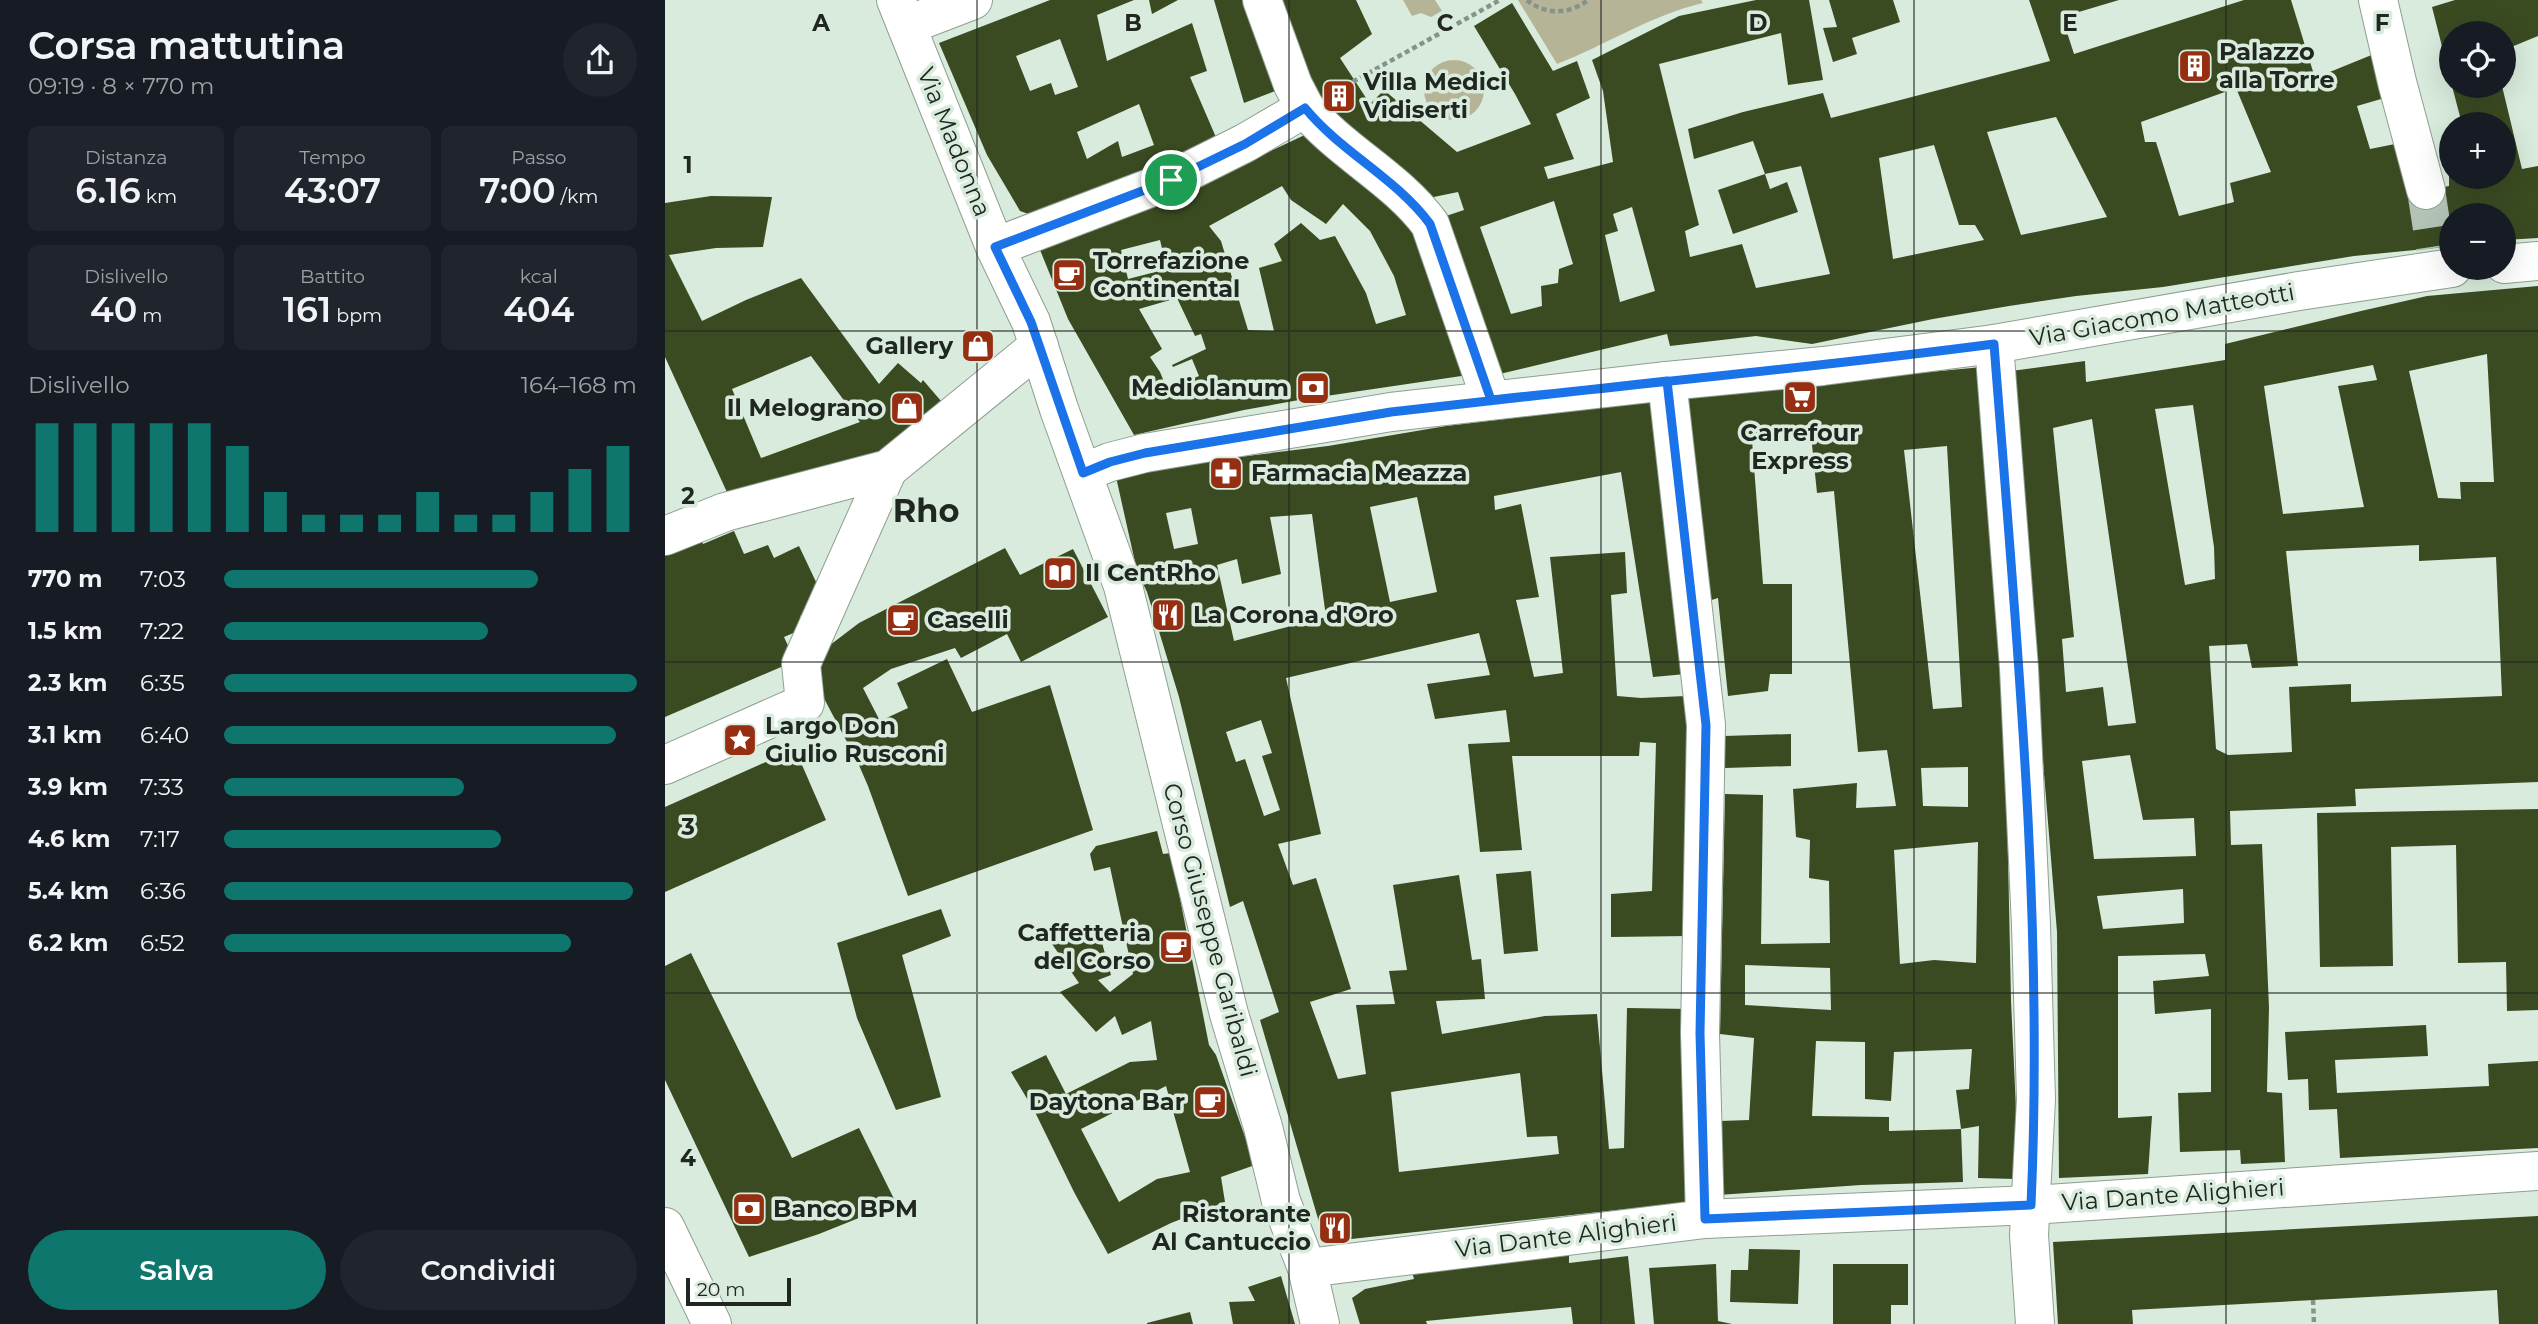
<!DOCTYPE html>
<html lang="it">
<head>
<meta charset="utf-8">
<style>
	:root { --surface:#171b24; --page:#20242c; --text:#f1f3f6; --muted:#9ea1a6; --accent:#0f766e }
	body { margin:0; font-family:Montserrat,sans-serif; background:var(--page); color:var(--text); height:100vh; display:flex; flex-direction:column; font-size:26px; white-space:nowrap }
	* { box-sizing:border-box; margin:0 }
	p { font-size:23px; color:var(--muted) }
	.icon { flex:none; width:38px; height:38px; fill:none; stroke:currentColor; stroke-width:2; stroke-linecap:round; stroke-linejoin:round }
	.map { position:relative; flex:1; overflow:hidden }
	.drawer { display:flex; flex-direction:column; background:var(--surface); width:665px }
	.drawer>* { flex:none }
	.fabs { position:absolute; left:1774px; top:21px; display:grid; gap:14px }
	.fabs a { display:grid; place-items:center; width:77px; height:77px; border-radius:50%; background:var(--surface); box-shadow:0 7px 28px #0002; font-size:35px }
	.scale { position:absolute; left:21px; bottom:18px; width:105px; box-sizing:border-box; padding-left:7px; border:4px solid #202721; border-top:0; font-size:19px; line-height:24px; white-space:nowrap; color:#202721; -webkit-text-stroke:5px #d8ebdc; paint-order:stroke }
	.pin { position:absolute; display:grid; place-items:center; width:60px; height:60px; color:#fff; margin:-30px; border:4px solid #fff; border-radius:50%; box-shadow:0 2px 7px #0007 }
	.round { display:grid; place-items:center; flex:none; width:74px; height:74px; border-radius:37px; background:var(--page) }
	.head { display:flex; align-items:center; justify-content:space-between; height:119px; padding:0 28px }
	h1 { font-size:38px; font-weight:600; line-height:52px }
	.stats { display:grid; grid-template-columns:repeat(3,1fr); gap:10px; height:119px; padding:7px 28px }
	.stats div { display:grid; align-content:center; border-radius:10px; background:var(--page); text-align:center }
	.stats b { font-size:35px; font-weight:600 }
	.stats small { font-size:19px; font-weight:400 }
	.stats p { font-size:19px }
	.chart { height:196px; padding:14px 28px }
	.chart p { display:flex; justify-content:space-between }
	.chart svg { width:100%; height:126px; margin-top:7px; stroke:var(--accent); stroke-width:6 }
	.cta { display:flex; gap:14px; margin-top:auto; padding:14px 28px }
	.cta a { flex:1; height:80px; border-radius:42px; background:var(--accent); color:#fff; font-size:28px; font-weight:600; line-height:80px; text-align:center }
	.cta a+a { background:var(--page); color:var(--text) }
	ul { padding:0 28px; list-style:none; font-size:23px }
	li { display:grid; grid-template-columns:112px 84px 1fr; align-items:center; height:52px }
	li i { height:18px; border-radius:9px; background:var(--accent) }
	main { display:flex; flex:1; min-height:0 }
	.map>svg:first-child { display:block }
</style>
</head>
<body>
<main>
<section class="drawer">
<div class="head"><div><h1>Corsa mattutina</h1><p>09:19 · 8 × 770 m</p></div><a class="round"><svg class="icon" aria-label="share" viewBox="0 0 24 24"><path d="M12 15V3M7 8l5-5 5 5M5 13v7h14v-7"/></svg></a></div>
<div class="stats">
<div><p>Distanza</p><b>6.16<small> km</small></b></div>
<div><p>Tempo</p><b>43:07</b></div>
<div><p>Passo</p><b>7:00<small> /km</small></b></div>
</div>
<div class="stats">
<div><p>Dislivello</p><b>40<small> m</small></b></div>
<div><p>Battito</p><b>161<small> bpm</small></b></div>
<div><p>kcal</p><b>404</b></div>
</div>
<div class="chart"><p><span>Dislivello</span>164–168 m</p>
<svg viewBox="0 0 160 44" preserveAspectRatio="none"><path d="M5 44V6M15 44V6M25 44V6M35 44V6M45 44V6M55 44V14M65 44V30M75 44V38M85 44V38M95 44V38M105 44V30M115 44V38M125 44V38M135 44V30M145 44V22M155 44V14"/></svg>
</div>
<ul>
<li><b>770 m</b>7:03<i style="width:76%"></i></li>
<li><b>1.5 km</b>7:22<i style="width:64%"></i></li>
<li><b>2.3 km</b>6:35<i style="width:100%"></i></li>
<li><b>3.1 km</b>6:40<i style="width:95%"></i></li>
<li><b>3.9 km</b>7:33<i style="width:58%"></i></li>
<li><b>4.6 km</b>7:17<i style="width:67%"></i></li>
<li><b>5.4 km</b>6:36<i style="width:99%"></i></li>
<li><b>6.2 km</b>6:52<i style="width:84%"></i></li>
</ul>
<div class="cta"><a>Salva</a><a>Condividi</a></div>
</section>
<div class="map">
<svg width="1873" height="1324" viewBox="0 0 1873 1324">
	<rect width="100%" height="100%" fill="#d8ebdc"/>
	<g fill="#b6b496">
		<path d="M738 0H770L777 11 766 17 756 13 747 16Z"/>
		<path d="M853 0H1036L1038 3C986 15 941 45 892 64Z"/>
		<circle cx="789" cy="90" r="30"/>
	</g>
	<g fill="#3a4b22" fill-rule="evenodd">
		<path d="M385 0H469L432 15 442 61 527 23 542 71 525 77 553 142 372 217 355 211 322 155 274 43ZM395 39 413 87 390 95 386 83 365 91 351 56ZM474 104 489 145 457 157 453 141 422 159 412 132Z"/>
		<path d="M484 0H513L487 14Z"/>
		<path d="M549 0H586L613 90 579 103Z"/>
		<path d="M614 0H691L707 34 675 58 705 104 719 90 792 152 866 124 850 94 809 26 847 3 888 71 912 61 925 98 891 114 909 159 879 167 883 179 948 162 938 91 927 60 1014 16 1091 0H1144L1158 80 1123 85 1116 33 994 64 1034 225 1020 231 1025 257 1077 244 1091 288 1165 274 1136 166 1100 174 1088 141 1029 159 1023 129 1078 112 1158 93 1166 118 1385 61 1364 0H1454L1397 17 1409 54 1579 0H1626L1650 78 1709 54 1723 97 1692 106 1705 149 1735 143 1745 193 1784 186V172L1787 171V177H1839V124H1797L1787 86H1837L1857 169 1873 166V238L1839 240V215H1787V245L1770 248 1689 256 1498 287 1411 296 1344 306 1268 319 1147 344 1091 336 1005 346 1002 334 822 377 775 218 799 210 793 192 759 199 663 118ZM1571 88 1606 172 1565 183 1569 202 1514 216 1491 142H1480L1476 122ZM1391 117 1442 217 1356 235 1322 132ZM1269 145 1294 225H1310L1319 240 1228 259 1214 158ZM889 201 908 264 894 269 893 283 876 286 877 306 846 314 815 227ZM967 207 990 291 955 302 940 235 953 231 948 214Z"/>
		<path d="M1164 0H1228L1235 22 1187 38 1192 54 1168 62 1158 28 1172 27Z"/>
		<path d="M1790 0H1873V36L1839 50V33H1787L1786 82 1767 7Z"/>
		<path d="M644 133 745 213 810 374 634 400 579 410 469 435 403 319 371 240 499 201ZM617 186 626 200 661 224 678 204 705 231 729 276 741 315 711 324 701 293 670 236 655 240 636 223 609 244 617 261 594 268 609 331 583 330 556 241 544 226ZM495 240 502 269 463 279 456 250ZM512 298 530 336 536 334 541 349 507 365 508 367 527 359 534 376 502 389 495 372 485 357 497 349 474 309Z"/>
		<path d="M1100 174 1105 189 1122 182 1133 212 1068 234 1053 190Z"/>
		<path d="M46 196 107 197 98 247 51 248 4 255 37 321 81 300 136 278 214 384 233 363 256 383 258 380 276 401 224 449 66 501 0 357V203ZM146 356 195 422 96 458 67 389Z"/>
		<path d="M1873 286V782L1690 789 1691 806 1565 811 1566 845 1597 844 1604 1008 1602 1092 1617 1093 1620 1162 1576 1164 1575 1150 1515 1152 1513 1093 1546 1092V1009L1490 1014 1488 981 1544 976 1540 954 1453 956V1118L1487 1116 1483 1174 1394 1178 1392 932 1346 371 1420 361 1421 382 1560 360V344L1696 311 1762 296ZM1822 354 1829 482H1795L1796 499 1773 498 1744 371ZM1708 365 1712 380 1673 386 1699 507 1618 514 1599 386ZM1528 405 1549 547 1550 579 1520 585 1490 409ZM1427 419 1471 723 1443 726 1438 687 1401 692 1397 639 1409 637 1388 428ZM1754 545V561L1831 557 1837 696 1686 702V684L1624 687 1627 752 1563 755 1551 749 1544 646 1582 644 1587 668 1633 666 1621 551ZM1465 755 1478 820 1529 818 1531 856 1429 859 1417 761ZM1518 889 1519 923 1438 929 1432 896Z"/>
		<path d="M1317 367 1325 442 1342 807 1346 1001 1353 1152 1350 1179 1313 1178 1314 1126 1296 1129 1291 1090 1304 1089 1307 1049 1229 1052 1226 1101 1200 1099V1042L1151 1041 1147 1116 1224 1117V1131L1296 1129 1298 1182 1196 1185 1053 1195 1055 1121 1084 1120 1089 1038 1055 1034 1060 794 1098 795 1096 944 1165 943 1164 881 1144 878 1145 840 1131 837 1128 789 1192 783 1191 808 1231 806 1222 750 1193 752 1169 491 1152 493 1146 435 1087 440 1098 584H1127V674H1105L1103 691 1063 696 1053 598 1037 603 1015 396ZM1282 446 1297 707 1268 709 1239 450ZM1303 767V807L1258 806 1256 768ZM1313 842 1311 963 1269 960 1235 964 1229 850ZM1080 965 1165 968 1166 1010 1080 1005Z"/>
		<path d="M991 401 1021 674 988 677 956 472 829 496 830 510 856 504 874 597 851 600 869 677 898 673 885 557 960 552 962 593 946 595 952 696 976 698 1021 696 1023 936 946 937V894L987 891 991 743 975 742 974 756H847L857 850 815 852 803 744 845 742 841 710 770 719 762 684 825 675 814 633 621 678 656 834 613 844 628 885 651 878 686 989 645 1002 673 1079 701 1074 691 1005 730 1004 724 971 742 970 728 885 794 875 807 960 816 959 820 999 771 1001 777 1034 880 1016 932 1014 944 1149 959 1148 962 1008 1025 1009V1202L677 1240 656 1229 595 1020 614 1012 578 901 565 907 514 697 482 592 472 571 451 477 549 460 663 446 781 426ZM752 497 772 592 725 602 705 507ZM526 508 533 544 509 549 501 513ZM647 514 661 617 569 641 552 565 572 559 577 584 616 574 605 517ZM596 720 607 753 597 756 615 810 599 816 580 759 571 762 561 732ZM855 1073 862 1137 892 1136 894 1154 734 1172 726 1092Z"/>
		<path d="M69 531 79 554 103 545 109 558 134 546 161 603 135 616 140 628 119 637 130 661 0 717V554L36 538 38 544Z"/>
		<path d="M340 548 355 575 408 549 443 617 356 662 342 634 296 658 290 648 226 669 198 688 215 721 243 708 232 683 282 659 307 712 385 685 428 830 243 896 203 786 184 742H182L143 668 144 661 194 623Z"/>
		<path d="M1126 734V766L1060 768 1059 736Z"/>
		<path d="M130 749 161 820 0 892V807Z"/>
		<path d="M1873 809V1010L1842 1011 1841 962 1793 963 1791 845 1726 847 1728 966 1655 967 1652 813Z"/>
		<path d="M492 831 498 854 506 853 544 1045 551 1055 590 1165 556 1177 560 1202 506 1223 443 1254 409 1192 370 1112 346 1072 381 1055 401 1094 465 1062 492 1060 486 1021 457 1035 450 1016 431 1032 395 992 414 983 387 944 432 925 446 975 433 980 445 992 468 974 445 867 429 871 425 854 431 846ZM501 1086 525 1172 492 1179 454 1202 416 1129Z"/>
		<path d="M866 871 873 951 839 954 831 874Z"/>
		<path d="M276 909 286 936 237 955 276 1097 231 1110 192 1018 172 943Z"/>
		<path d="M26 953 127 1158 194 1128 231 1203 154 1234 84 1257 0 1080V966Z"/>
		<path d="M1761 1025 1763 1056 1670 1060 1672 1093 1824 1086 1823 1064 1873 1061V1148L1675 1158 1672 1109 1644 1110 1643 1079 1623 1080 1620 1032Z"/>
		<path d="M1873 1216V1324H1834L1832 1290 1467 1310 1468 1324H1393L1388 1242Z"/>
		<path d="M1084 1249 1135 1250 1133 1304 1065 1302 1066 1270H1083Z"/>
		<path d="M904 1251V1263L963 1256 970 1324H908L906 1307 761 1321 762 1324H695L687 1298 700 1289 749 1279 745 1264Z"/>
		<path d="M1051 1264 1053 1321 1067 1324H989L984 1268Z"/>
		<path d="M1168 1264H1243V1305H1226V1324H1168Z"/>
		<path d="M616 1276 630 1324H568L564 1302 590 1301 583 1287Z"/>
		<path d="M525 1312 528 1324H482V1323Z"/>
	</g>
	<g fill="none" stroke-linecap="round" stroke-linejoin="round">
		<path stroke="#b3c4b7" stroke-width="38" stroke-dasharray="38 19" stroke-linecap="butt" d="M1761 190 1770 248"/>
		<g stroke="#8e9f91" stroke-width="40">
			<g id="minor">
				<path d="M231 0 330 247 366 322 394 409 458 586 564 1014 598 1127 616 1201 642 1268 655 1324"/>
				<path d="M1713 0 1732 82 1761 190"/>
				<path d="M243 25 308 0"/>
				<path d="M640 108C676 152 731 178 765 224L826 400"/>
				<path d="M330 247 506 180 580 143 640 108 628 85 597 0"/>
				<path d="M1839 264 1873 261"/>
				<path d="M1329 344 1354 668 1366 925 1371 1099 1364 1235 1370 1324"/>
				<path d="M1002 381 1041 725 1035 1033 1040 1219"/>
				<path d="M418 473 445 462 480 453 726 412 1002 381 1158 366 1329 344 1634 291 1787 268"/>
				<path d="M0 536 60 512 223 469 374 346"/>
				<path d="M0 765 140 703 136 664 223 469"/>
				<path d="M0 1227 47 1324"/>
				<path d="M642 1268 1040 1219 1366 1205 1873 1171"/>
			</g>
		</g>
		<g stroke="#859388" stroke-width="4.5" stroke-dasharray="5 3.5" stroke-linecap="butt">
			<path d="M862 0C880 15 904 15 923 0"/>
			<path d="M673 90 835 0"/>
			<path d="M1648 1300 1649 1324"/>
		</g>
		<use href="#minor" stroke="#fff" stroke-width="38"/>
	</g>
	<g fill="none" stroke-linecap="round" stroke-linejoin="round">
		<g stroke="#fff" stroke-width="14">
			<path id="route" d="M506 180 330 247 366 322 418 473 445 462 480 453 726 412 1002 381 1041 725 1035 1033 1040 1219 1366 1205C1379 918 1351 630 1329 344 1162 366 994 382 826 400L765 224C731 178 676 152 640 108L580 144 506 180"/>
		</g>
		<use href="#route" stroke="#1a73e8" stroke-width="9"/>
	</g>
	<path fill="none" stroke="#202721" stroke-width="2" stroke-opacity="0.55" d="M312 0V1324M624 0V1324M936 0V1324M1249 0V1324M1561 0V1324M0 331H1873M0 662H1873M0 993H1873"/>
	<defs>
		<g id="building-square" transform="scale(1.75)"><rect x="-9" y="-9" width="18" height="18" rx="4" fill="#962e12" stroke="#d8ebdc"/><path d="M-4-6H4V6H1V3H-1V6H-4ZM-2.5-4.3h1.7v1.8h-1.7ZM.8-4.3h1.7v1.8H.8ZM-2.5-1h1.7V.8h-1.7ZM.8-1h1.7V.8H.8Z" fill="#fff"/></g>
		<g id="cafe-square" transform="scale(1.75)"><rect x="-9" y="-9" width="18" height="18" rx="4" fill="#962e12" stroke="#d8ebdc"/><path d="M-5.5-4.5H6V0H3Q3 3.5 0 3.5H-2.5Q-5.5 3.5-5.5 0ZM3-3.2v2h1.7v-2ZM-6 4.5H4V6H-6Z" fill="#fff"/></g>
		<g id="shop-square" transform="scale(1.75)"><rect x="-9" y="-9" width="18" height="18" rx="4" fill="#962e12" stroke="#d8ebdc"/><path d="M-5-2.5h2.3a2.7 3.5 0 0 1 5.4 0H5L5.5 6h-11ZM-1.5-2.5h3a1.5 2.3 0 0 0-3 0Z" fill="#fff"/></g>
		<g id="bank-square" transform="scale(1.75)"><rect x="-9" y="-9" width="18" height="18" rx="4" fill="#962e12" stroke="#d8ebdc"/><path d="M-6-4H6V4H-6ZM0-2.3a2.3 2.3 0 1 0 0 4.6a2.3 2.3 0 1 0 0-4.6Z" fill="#fff"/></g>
		<g id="supermarket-square" transform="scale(1.75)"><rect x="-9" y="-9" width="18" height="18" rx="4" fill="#962e12" stroke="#d8ebdc"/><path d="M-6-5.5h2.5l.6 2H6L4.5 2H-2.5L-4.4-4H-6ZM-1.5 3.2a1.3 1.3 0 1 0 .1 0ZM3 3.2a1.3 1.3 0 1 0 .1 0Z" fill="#fff"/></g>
		<g id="pharmacy-square" transform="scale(1.75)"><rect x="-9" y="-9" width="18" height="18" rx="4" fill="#962e12" stroke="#d8ebdc"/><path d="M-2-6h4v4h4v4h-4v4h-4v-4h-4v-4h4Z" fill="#fff"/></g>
		<g id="library-square" transform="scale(1.75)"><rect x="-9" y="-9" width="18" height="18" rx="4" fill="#962e12" stroke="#d8ebdc"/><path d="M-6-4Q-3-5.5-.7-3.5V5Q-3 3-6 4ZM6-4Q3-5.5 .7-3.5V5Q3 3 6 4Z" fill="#fff"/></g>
		<g id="restaurant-square" transform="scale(1.75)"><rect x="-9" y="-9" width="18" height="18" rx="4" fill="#962e12" stroke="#d8ebdc"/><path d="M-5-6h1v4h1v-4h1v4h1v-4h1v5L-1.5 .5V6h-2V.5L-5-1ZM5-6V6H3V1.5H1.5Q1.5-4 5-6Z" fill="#fff"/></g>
		<g id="sight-square" transform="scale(1.75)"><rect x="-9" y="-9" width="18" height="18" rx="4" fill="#962e12" stroke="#d8ebdc"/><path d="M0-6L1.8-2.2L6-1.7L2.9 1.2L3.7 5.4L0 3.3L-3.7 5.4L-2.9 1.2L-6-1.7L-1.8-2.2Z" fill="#fff"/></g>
	</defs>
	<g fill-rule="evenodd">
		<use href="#building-square" x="1530" y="66"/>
		<use href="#building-square" x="674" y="96"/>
		<use href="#cafe-square" x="404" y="275"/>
		<use href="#shop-square" x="313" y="346"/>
		<use href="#bank-square" x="648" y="388"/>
		<use href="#supermarket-square" x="1135" y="397"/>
		<use href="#shop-square" x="242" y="408"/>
		<use href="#pharmacy-square" x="561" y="473"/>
		<use href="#library-square" x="395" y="573"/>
		<use href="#restaurant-square" x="503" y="615"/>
		<use href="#cafe-square" x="238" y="620"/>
		<use href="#sight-square" x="75" y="740"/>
		<use href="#cafe-square" x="511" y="947"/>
		<use href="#cafe-square" x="545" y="1102"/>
		<use href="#bank-square" x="84" y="1209"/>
		<use href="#restaurant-square" x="670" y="1228"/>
	</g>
	<g text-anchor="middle" stroke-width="7" stroke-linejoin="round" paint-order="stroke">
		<g font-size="24" font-weight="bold" fill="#202721" stroke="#d8ebdc" text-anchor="start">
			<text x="1554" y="60">Palazzo<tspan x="1554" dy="28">alla Torre</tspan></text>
			<text x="698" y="90">Villa Medici<tspan x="698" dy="28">Vidiserti</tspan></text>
			<text x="428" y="269">Torrefazione<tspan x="428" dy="28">Continental</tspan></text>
			<text x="288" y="354" text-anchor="end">Gallery</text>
			<text x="624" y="396" text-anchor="end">Mediolanum</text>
			<text x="218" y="416" text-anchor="end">Il Melograno</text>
			<text x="1135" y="441" text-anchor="middle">Carrefour<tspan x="1135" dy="28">Express</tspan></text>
			<text x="586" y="481">Farmacia Meazza</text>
			<text x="420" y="581">Il CentRho</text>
			<text x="528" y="623">La Corona d'Oro</text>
			<text x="262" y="628">Caselli</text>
			<text x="100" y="734">Largo Don<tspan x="100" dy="28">Giulio Rusconi</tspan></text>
			<text x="486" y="941" text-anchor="end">Caffetteria<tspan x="486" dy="28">del Corso</tspan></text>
			<text x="520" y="1110" text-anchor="end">Daytona Bar</text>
			<text x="108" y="1217">Banco BPM</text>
			<text x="646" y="1222" text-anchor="end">Ristorante<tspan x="646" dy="28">Al Cantuccio</tspan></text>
		</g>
		<g font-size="24" fill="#202721" stroke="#d8ebdc">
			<text transform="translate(289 142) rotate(68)" y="8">Via Madonna</text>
			<text transform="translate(1497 315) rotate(-10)" y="8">Via Giacomo Matteotti</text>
			<text transform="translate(545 930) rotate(75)" y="8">Corso Giuseppe Garibaldi</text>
			<text transform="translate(1508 1195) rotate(-4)" y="8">Via Dante Alighieri</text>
			<text transform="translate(901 1236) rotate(-7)" y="8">Via Dante Alighieri</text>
		</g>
		<g font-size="32" font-weight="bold" fill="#202721" stroke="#d8ebdc">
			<text x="261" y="522">Rho</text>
		</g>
	</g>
	<g font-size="23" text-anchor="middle" font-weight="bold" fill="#202721" stroke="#d8ebdc" stroke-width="7" stroke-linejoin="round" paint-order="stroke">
		<text x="156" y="31">A</text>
		<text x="468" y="31">B</text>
		<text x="780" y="31">C</text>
		<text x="1093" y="31">D</text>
		<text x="1405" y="31">E</text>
		<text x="1717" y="31">F</text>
		<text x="23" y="173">1</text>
		<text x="23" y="504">2</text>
		<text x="23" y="835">3</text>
		<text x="23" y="1166">4</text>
	</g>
</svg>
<div class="fabs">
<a><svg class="icon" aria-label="locate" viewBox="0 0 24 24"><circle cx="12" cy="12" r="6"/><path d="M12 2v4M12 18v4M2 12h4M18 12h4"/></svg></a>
<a>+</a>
<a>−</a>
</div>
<div class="scale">20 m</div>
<div class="pin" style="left:506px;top:180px;background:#1e9e55"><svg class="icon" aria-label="arrive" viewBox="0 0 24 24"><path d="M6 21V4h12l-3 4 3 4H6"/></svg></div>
</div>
</main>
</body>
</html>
